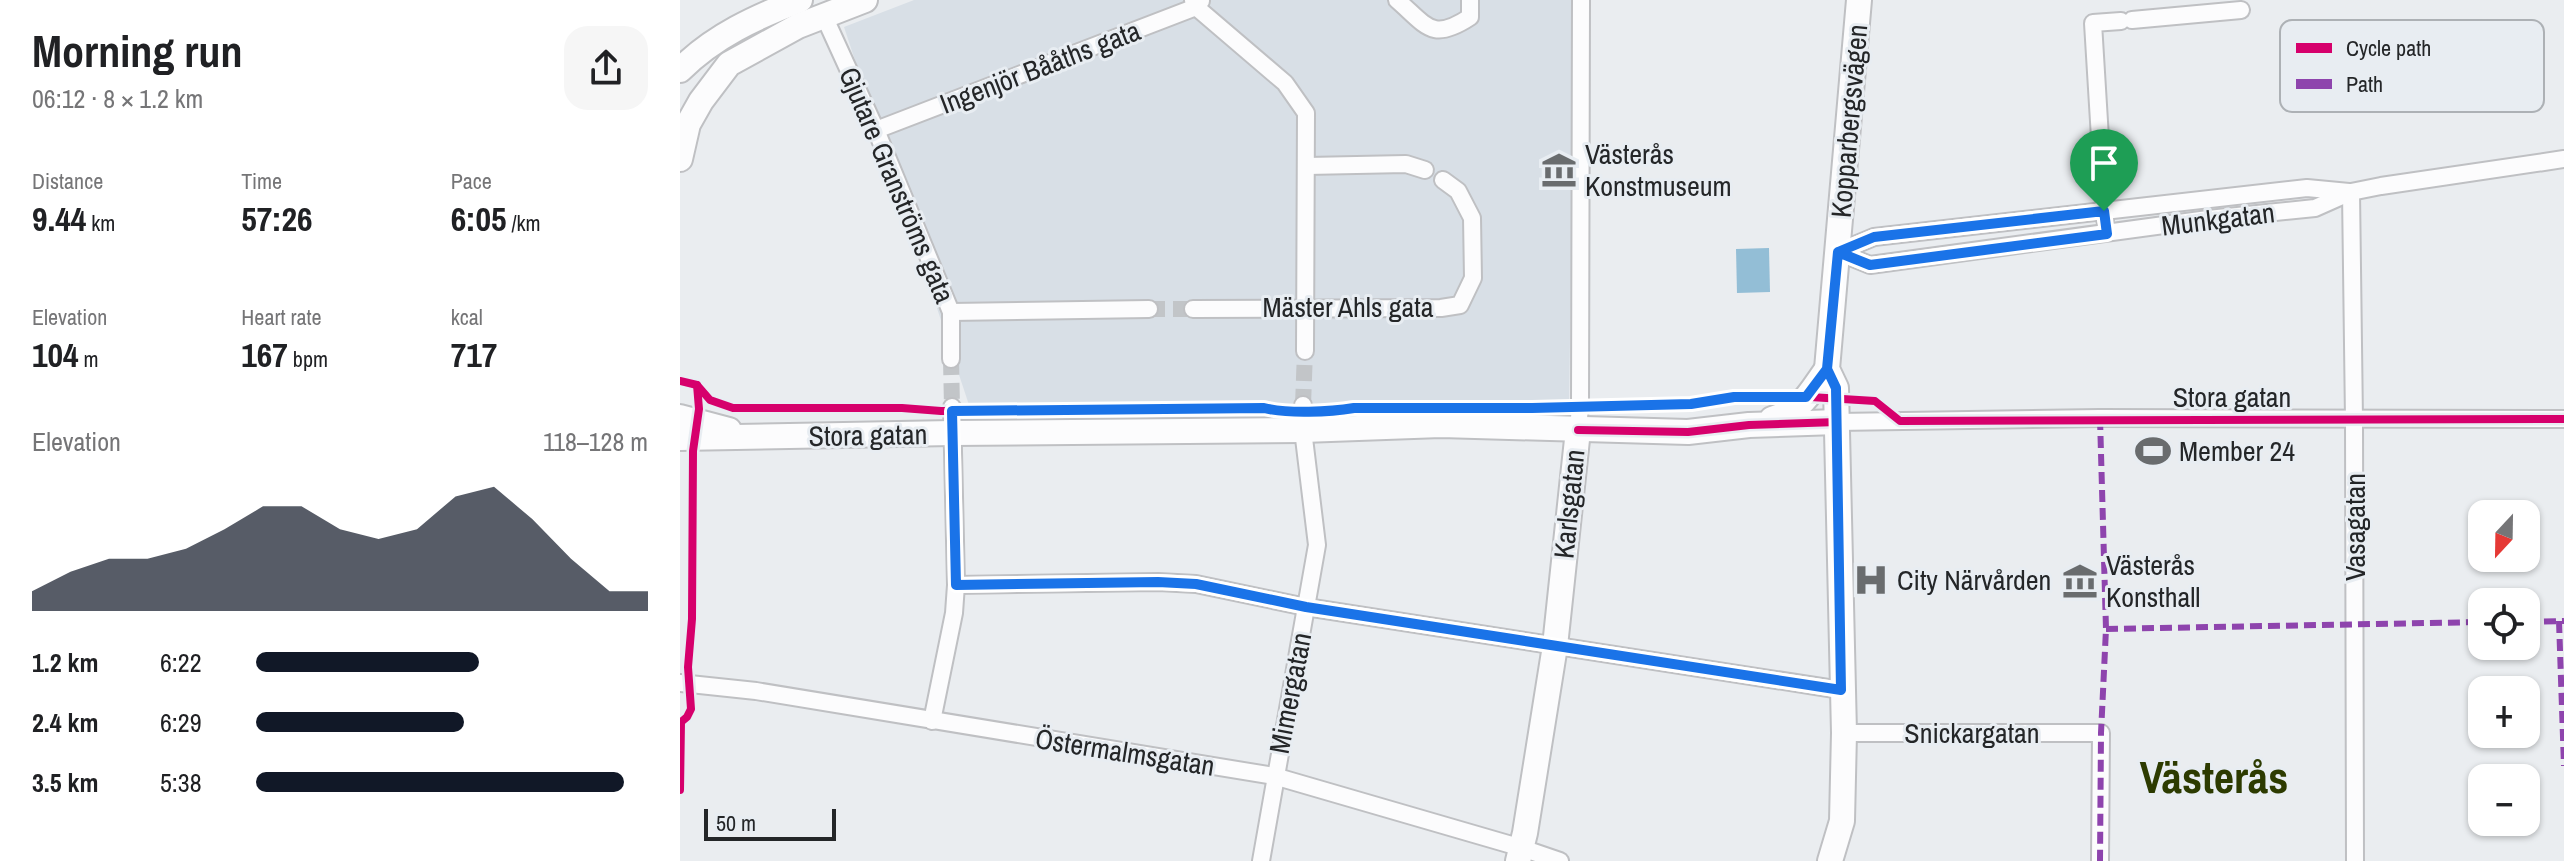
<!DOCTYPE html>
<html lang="en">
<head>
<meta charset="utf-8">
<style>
	:root { --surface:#fff; --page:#f6f6f6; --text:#202124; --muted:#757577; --accent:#111827 }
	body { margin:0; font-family:"Archivo Narrow",sans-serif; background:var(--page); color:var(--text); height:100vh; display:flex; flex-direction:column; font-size:30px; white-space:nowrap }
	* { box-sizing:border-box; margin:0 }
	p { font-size:26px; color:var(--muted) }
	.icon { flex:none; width:44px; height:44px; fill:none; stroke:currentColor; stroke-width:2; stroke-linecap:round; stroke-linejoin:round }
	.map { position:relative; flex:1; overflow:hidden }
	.panel { display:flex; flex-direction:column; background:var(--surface); width:680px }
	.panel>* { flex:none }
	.needle { width:52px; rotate:202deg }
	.fabs { position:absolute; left:1788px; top:500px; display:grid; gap:16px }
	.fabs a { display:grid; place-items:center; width:72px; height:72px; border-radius:16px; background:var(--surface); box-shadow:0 2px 6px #0004; font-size:40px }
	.scale { position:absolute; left:24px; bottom:20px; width:132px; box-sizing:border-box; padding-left:8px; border:4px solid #242628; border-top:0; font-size:22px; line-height:28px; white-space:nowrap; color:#242628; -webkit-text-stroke:6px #e8edf2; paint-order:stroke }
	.pin { position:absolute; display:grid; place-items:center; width:68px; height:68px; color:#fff; margin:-82px -34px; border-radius:50% 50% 50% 0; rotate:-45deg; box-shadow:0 0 8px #0007 }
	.pin .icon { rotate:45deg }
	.round { display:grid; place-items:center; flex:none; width:84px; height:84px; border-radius:24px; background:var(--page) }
	.head { display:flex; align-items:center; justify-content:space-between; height:136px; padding:0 32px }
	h1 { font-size:44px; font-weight:700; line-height:60px }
	.figures { display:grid; grid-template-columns:repeat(3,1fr); gap:12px; height:136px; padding:8px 32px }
	.figures div { display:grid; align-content:center }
	.figures b { font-size:34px; font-weight:700 }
	.figures small { font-size:22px; font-weight:400 }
	.figures p { font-size:22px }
	.chart { height:224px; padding:16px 32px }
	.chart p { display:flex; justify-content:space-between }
	.chart svg { width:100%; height:144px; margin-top:8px; fill:var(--accent); opacity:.7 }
	ul { padding:0 32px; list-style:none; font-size:26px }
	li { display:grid; grid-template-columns:128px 96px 1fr; align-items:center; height:60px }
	li i { height:20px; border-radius:10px; background:var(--accent) }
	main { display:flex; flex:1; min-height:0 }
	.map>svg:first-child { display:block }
</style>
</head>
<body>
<main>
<section class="panel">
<div class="head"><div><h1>Morning run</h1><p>06:12 · 8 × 1.2 km</p></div><a class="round"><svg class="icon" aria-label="share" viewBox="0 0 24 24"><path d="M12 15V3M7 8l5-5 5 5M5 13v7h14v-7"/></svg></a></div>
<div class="figures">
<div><p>Distance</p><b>9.44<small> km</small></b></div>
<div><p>Time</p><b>57:26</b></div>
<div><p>Pace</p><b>6:05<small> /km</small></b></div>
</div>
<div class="figures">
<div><p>Elevation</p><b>104<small> m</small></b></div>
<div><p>Heart rate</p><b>167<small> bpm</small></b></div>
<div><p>kcal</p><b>717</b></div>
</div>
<div class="chart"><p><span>Elevation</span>118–128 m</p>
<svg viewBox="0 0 160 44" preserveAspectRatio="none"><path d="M0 44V38L10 32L20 28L30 28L40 25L50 19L60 12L70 12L80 19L90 22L100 19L110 9L120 6L130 16L140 28L150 38L160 38V44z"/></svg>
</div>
<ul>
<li><b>1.2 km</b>6:22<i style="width:57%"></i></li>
<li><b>2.4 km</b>6:29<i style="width:53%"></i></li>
<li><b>3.5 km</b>5:38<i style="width:94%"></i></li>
</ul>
</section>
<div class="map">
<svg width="1884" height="861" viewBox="0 0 1884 861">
	<rect width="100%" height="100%" fill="#eaedf0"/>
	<path fill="#d8dfe6" d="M234 0H895L889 406 291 411 164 27Z"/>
	<path fill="#93bed6" d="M1089 248 1090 292 1057 293 1056 249Z"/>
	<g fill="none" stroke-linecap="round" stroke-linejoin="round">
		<g stroke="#c2c5c8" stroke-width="16" stroke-dasharray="16 8" stroke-linecap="butt">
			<path d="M469 309H513"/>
			<path d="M271 359 272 407"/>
			<path d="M623 405 625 351"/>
		</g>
		<g stroke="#bfc0c3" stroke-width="20">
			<g id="street">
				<path d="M513 0 516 7 605 83 626 113 625 351"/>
				<path d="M717 0C747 26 752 42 790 17V0"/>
				<path d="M144 16 196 130 271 312V359"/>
				<path d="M1452 20 1561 10"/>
				<path d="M196 130 516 7 521 1"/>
				<path d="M627 166 726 164 745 170"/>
				<path d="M1671 192 1674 420 1675 861"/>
				<path d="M1425 220 1413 23 1441 21"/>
				<path d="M1158 252 1190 265 1528 219 1635 208 1671 192 1701 186 1884 159"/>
				<path d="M1158 252 1194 237 1627 188 1669 192"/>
				<path d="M513 309 761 308 780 305 793 278 792 218 778 191 763 180"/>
				<path d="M271 312 469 309"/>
				<path d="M1157 422 1420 418 1884 419"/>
				<path d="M898 430 900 406 901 0"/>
				<path d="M276 585 478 582 516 584 626 607 1161 690"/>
				<path d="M0 683 76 691 594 776 842 848 880 861"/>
				<path d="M252 721 274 613 276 585 272 407"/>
				<path d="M1164 733H1421L1420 861"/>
				<path d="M581 861 637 545 623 430V405"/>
			</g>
		</g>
		<g stroke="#bfc0c3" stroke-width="28">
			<g id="secondary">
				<path d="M0 70C34 36 76 17 120 0"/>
				<path d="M0 159 8 124 21 101 49 64 118 26 185 0"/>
				<path d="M0 417 49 430"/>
				<path d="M1092 419C1124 409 1128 395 1147 369"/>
				<path d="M0 438 272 433 623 430 761 425 1008 432 1069 425 1157 422"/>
				<path d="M838 861 845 833 875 646 898 430"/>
				<path d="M1150 861 1162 821 1164 733 1156 388 1147 369 1179 0"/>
			</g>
		</g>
		<use href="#street" stroke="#fcfcfd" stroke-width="16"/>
		<use href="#secondary" stroke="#fcfcfd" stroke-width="24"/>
		<g stroke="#8e44ad" stroke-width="6" stroke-dasharray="12 6" stroke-linecap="butt">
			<path d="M1420 418 1426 629 1421 733 1420 861"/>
			<path d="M1879 621 1884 766"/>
			<path d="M1846 622 1884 621"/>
			<path d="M1426 629 1802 622"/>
		</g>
		<g stroke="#e8edf2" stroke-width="13">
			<g id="cycleway">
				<path d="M0 381 17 385 30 400 53 408H222L261 411 584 408C608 414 650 413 674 408H852L1011 404 1054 397 1114 396 1195 401 1220 421 1884 419"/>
				<path d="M898 430 1008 432 1069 425 1157 422"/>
				<path d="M0 790 1 722 7 717 11 709 8 667 12 619 13 451 19 409 17 385"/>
			</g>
		</g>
		<use href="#cycleway" stroke="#d6006c" stroke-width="8"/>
	</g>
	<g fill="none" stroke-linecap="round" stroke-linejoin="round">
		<g stroke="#fff" stroke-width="16">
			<path id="route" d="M1424 211 1194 237 1158 252 1147 369 1126 397H1054L1011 404 852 408H674C650 412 608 414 584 408L272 411 276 585 478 582 516 584 626 607 1161 690 1156 388 1147 369 1158 252 1190 265 1427 234 1424 211"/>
		</g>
		<use href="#route" stroke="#1a73e8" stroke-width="10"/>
	</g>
	<defs>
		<g id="museum-bare" transform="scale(2.76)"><path d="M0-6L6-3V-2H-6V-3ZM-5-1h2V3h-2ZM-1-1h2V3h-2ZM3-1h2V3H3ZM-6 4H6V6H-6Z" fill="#696c6e" stroke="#e8edf2" stroke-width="2.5" paint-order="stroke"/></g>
		<g id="stadium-bare" transform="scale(2.76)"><path d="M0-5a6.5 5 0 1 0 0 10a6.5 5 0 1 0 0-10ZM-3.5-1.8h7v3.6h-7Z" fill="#696c6e" stroke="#e8edf2" stroke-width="2.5" paint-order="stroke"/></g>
		<g id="hospital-bare" transform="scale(2.76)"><path d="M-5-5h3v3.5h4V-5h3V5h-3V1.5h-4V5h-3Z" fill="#696c6e" stroke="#e8edf2" stroke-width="2.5" paint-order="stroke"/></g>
	</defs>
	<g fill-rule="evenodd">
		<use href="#museum-bare" x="879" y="170"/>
		<use href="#stadium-bare" x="1473" y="451"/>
		<use href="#hospital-bare" x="1191" y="580"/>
		<use href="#museum-bare" x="1400" y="581"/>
	</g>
	<g text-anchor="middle" stroke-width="6" stroke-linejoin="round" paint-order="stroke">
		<g font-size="28" fill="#242628" stroke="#e8edf2">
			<text transform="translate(360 67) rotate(-21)" y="10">Ingenjör Bååths gata</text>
			<text transform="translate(1169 121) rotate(-85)" y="10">Kopparbergsvägen</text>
			<text transform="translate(217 185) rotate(67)" y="10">Gjutare Granströms gata</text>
			<text transform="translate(1538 219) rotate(-7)" y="10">Munkgatan</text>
			<text x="668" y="317">Mäster Ahls gata</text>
			<text x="1552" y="407">Stora gatan</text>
			<text transform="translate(188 435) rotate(-1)" y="10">Stora gatan</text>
			<text transform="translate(889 504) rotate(-84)" y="10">Karlsgatan</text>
			<text transform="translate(1675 527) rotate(-90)" y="10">Vasagatan</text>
			<text transform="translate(610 693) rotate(-79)" y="10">Mimergatan</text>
			<text x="1292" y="743">Snickargatan</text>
			<text transform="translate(445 752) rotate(9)" y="10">Östermalmsgatan</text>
		</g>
		<g font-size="28" fill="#242628" stroke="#e8edf2" text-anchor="start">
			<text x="905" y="164">Västerås<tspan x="905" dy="32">Konstmuseum</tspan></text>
			<text x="1499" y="461">Member 24</text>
			<text x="1426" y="575">Västerås<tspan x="1426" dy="32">Konsthall</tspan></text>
			<text x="1217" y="590">City Närvården</text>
		</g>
		<g font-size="44" font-weight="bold" fill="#2d3b01" stroke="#e8edf2">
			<text x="1534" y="793">Västerås</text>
		</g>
	</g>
	<rect x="1600" y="20" width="264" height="92" rx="12" fill="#e8edf2" stroke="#adb1b5" stroke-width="2"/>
	<rect x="1616" y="43" width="36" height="10" fill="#d6006c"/>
	<rect x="1616" y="79" width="36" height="10" fill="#8e44ad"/>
	<g font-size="22" fill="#242628">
		<text x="1666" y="56">Cycle path</text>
		<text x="1666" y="92">Path</text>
	</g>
</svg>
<div class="fabs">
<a><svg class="needle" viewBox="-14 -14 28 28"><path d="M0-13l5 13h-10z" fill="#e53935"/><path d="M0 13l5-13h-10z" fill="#757577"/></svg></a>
<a><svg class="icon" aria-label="locate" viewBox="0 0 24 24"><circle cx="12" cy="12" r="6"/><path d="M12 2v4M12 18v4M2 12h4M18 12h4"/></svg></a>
<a>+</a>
<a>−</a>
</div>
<div class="scale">50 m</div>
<div class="pin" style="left:1424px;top:211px;background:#1e9e55"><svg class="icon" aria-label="arrive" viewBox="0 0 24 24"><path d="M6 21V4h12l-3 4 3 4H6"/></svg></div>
</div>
</main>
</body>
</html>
